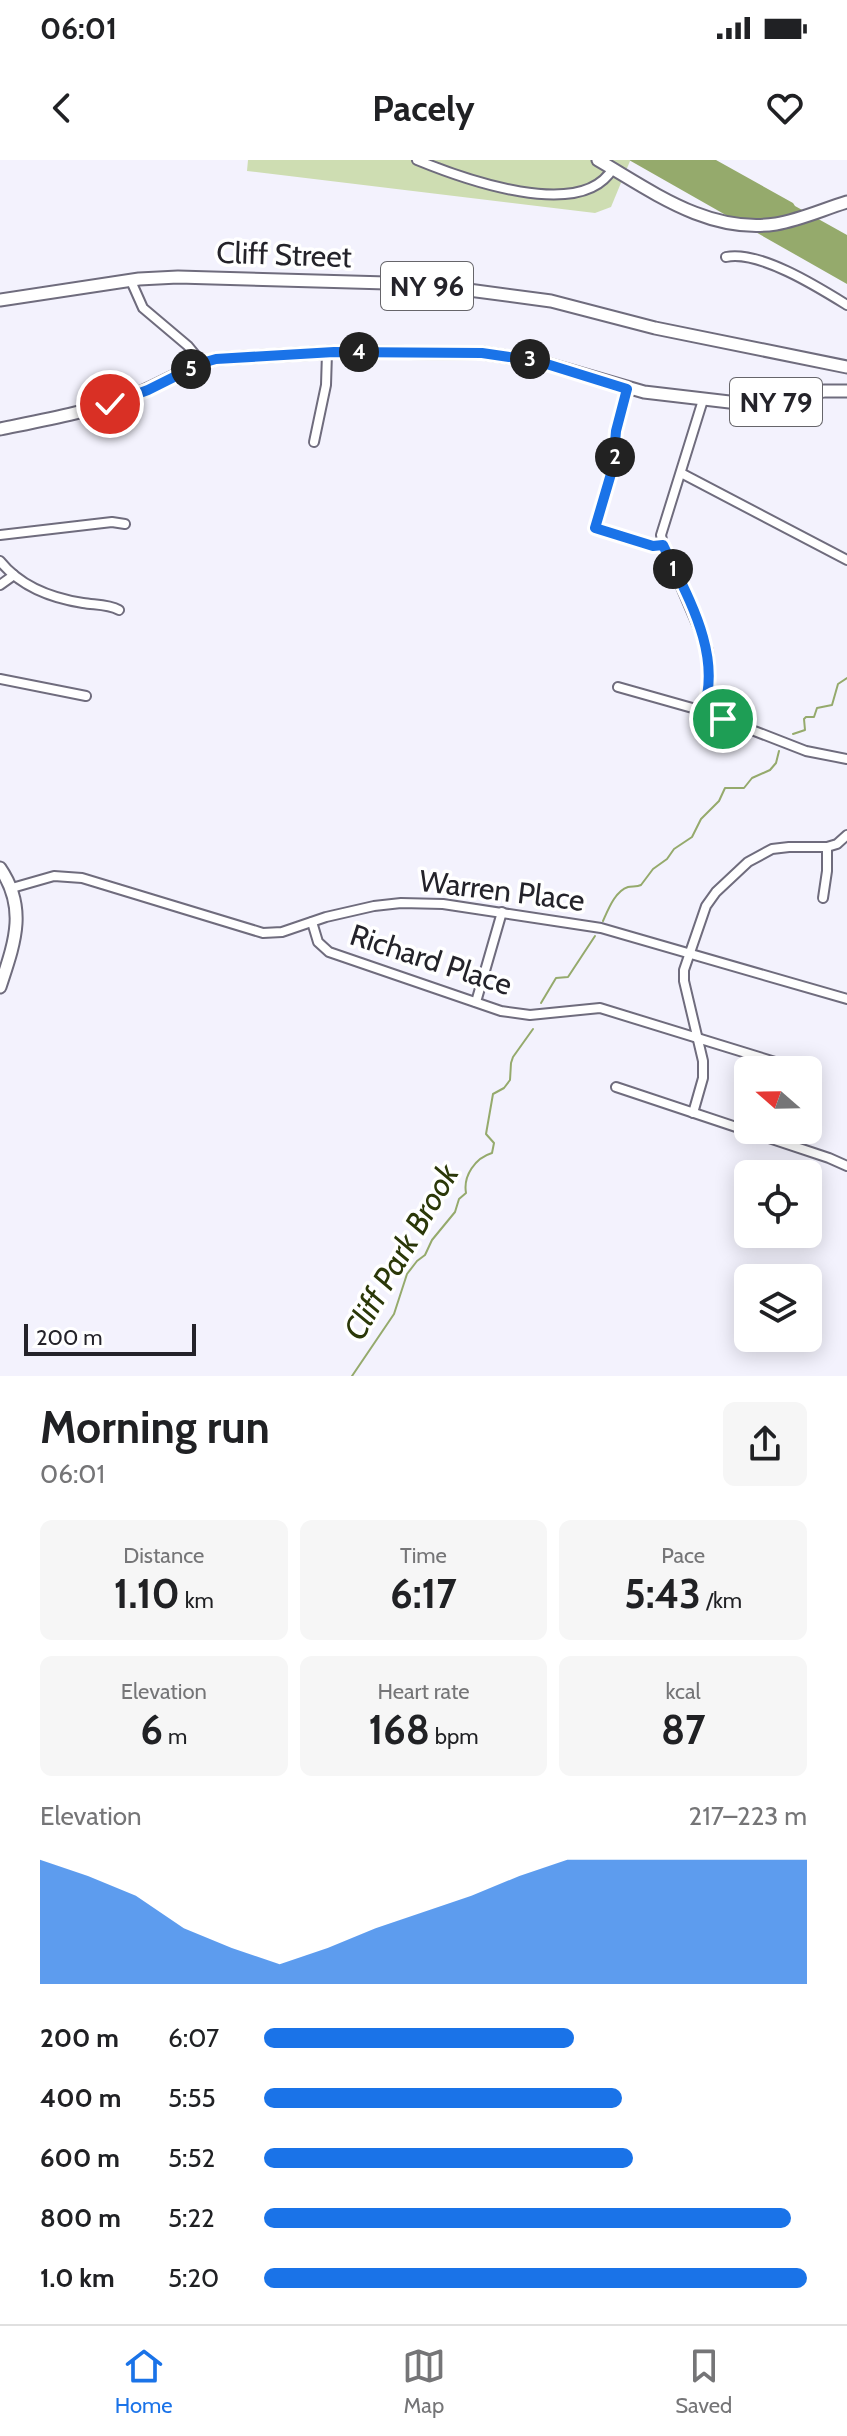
<!DOCTYPE html>
<html lang="en">
<head>
<meta charset="utf-8">
<style>
	:root { --surface:#fff; --page:#f6f6f6; --text:#202124; --muted:#757577; --line:#e0e0e0; --accent:#1a73e8 }
	body { margin:0; font-family:Cabin,sans-serif; background:var(--page); color:var(--text); height:100vh; display:flex; flex-direction:column; font-size:30px; white-space:nowrap }
	* { box-sizing:border-box; margin:0 }
	p { font-size:26px; color:var(--muted) }
	.icon { flex:none; width:44px; height:44px; fill:none; stroke:currentColor; stroke-width:2; stroke-linecap:round; stroke-linejoin:round }
	.map { position:relative; height:1216px; overflow:hidden }
	.sheet { display:flex; flex-direction:column; background:var(--surface); flex:1 }
	.sheet>* { flex:none }
	.needle { width:52px; rotate:290deg }
	.fabs { position:absolute; left:734px; top:896px; display:grid; gap:16px }
	.fabs a { display:grid; place-items:center; width:88px; height:88px; border-radius:12px; background:var(--surface); box-shadow:0 4px 20px #0003; font-size:40px }
	.scale { position:absolute; left:24px; bottom:20px; width:172px; box-sizing:border-box; padding-left:8px; border:4px solid #24232a; border-top:0; font-size:22px; line-height:28px; white-space:nowrap; color:#24232a; -webkit-text-stroke:6px #fff; paint-order:stroke }
	.pin { position:absolute; display:grid; place-items:center; width:68px; height:68px; color:#fff; margin:-34px; border:4px solid #fff; border-radius:50%; box-shadow:0 2px 8px #0007 }
	.km { position:absolute; width:40px; height:40px; margin:-20px; border-radius:50%; background:#222; color:#fff; font-size:22px; line-height:40px; text-align:center }
	.round { display:grid; place-items:center; flex:none; width:84px; height:84px; border-radius:12px; background:var(--page) }
	.head { display:flex; align-items:center; justify-content:space-between; height:136px; padding:0 40px }
	h1 { font-size:44px; font-weight:700; line-height:60px }
	.metrics { display:grid; grid-template-columns:repeat(3,1fr); gap:12px; height:136px; padding:8px 40px }
	.metrics div { display:grid; align-content:center; border-radius:12px; background:var(--page); text-align:center }
	.metrics b { font-size:40px; font-weight:700 }
	.metrics small { font-size:22px; font-weight:400 }
	.metrics p { font-size:22px }
	.chart { height:224px; padding:16px 40px }
	.chart p { display:flex; justify-content:space-between }
	.chart svg { width:100%; height:144px; margin-top:8px; fill:var(--accent); opacity:.7 }
	ul { padding:0 40px; list-style:none; font-size:26px }
	li { display:grid; grid-template-columns:128px 96px 1fr; align-items:center; height:60px }
	li i { height:20px; border-radius:10px; background:var(--accent) }
	.status { display:flex; justify-content:space-between; align-items:center; height:56px; padding:0 40px; background:var(--surface); direction:ltr }
	.status svg { height:22px; fill:currentColor }
	header { display:flex; justify-content:space-between; align-items:center; height:104px; padding:0 40px; background:var(--surface); font-size:36px; font-weight:700 }
	.tabs { display:flex; justify-content:space-around; align-items:center; height:112px; border-top:2px solid var(--line); background:var(--surface); font-size:22px; color:var(--muted) }
	.tabs a { display:grid; justify-items:center; gap:4px }
	.tabs .active { color:var(--accent) }
	.map>svg:first-child { display:block }
</style>
</head>
<body>
<div class="status"><b>06:01</b><svg viewBox="0 0 49 12"><path d="M0 12V9h3v3zM5 12V6h3v6zM10 12V3h3v9zM15 12V0h3v12zM26 1h20v11H26zM47 4h2v5h-2z"/></svg></div>
<header><svg class="icon" aria-label="back" viewBox="0 0 24 24"><path d="M15 5l-7 7 7 7"/></svg>Pacely<svg class="icon" aria-label="heart" viewBox="0 0 24 24"><path d="M12 20l-8-8c-3-5 5-10 8-4 3-6 11-1 8 4z"/></svg></header>
<div class="map">
<svg width="847" height="1216" viewBox="0 0 847 1216">
	<rect width="100%" height="100%" fill="#f3f2fd"/>
	<path fill="#ceddb2" d="M248 0H629L630 1 611 47 595 53 247 11Z"/>
	<path fill="#95aa6c" d="M629 0H716L793 43 795 46 847 75V124Z"/>
	<g fill="none" stroke-linecap="round" stroke-linejoin="round">
		<g stroke="#95aa6c" stroke-width="2">
			<path d="M793 574 805 570 804 559 806 557H814L817 548 832 545 838 524 847 518"/>
			<path d="M603 761C608 750 615 731 628 727 632 726 637 727 641 725L653 709 667 699 674 689 692 677 701 659 719 641 725 628H744L752 618 770 610 776 603 779 591"/>
			<path d="M541 843 556 818 568 817 595 776"/>
			<path d="M352 1216 394 1154 407 1114 417 1101 425 1095 432 1080 455 1052 459 1039 466 1033C463 1016 475 998 492 993L494 983 486 974 493 934 504 928 510 920 511 903 513 897 533 869"/>
		</g>
		<g stroke="#6f6c7d" stroke-width="12">
			<g id="minor">
				<path d="M417 0C461 18 582 63 613 8"/>
				<path d="M726 97C759 90 818 127 847 145"/>
				<path d="M131 121 143 148 188 186 202 203"/>
				<path d="M627 229 616 271 613 307 595 368 653 386 663 385"/>
				<path d="M314 282 326 225 327 193"/>
				<path d="M681 313 847 400"/>
				<path d="M0 375 112 362 125 364"/>
				<path d="M0 401C20 426 51 438 83 443 95 445 108 444 119 450"/>
				<path d="M0 425 14 415"/>
				<path d="M0 519 86 536"/>
				<path d="M618 527 703 551 806 591 847 599"/>
				<path d="M703 551 710 521 708 490 663 385 661 375 703 240"/>
				<path d="M12 728 54 716 82 718 263 773 282 772 326 757 374 746 401 743 443 744 601 768 847 839"/>
				<path d="M823 738 827 711V687"/>
				<path d="M312 762 318 782 329 792 501 851 530 855 600 848 785 905"/>
				<path d="M476 842 502 752"/>
				<path d="M616 927 829 998 847 1006"/>
				<path d="M693 953 703 918V901L684 821V810L706 746 716 732 748 702 772 689 789 687H827L837 684 847 675"/>
			</g>
		</g>
		<g stroke="#6f6c7d" stroke-width="15">
			<g id="major">
				<path d="M598 0C653 32 709 74 776 64 800 60 824 49 847 42"/>
				<path d="M0 140 139 119 178 117 387 123 446 127 551 141 655 168 847 207"/>
				<path d="M0 269C44 260 89 252 132 236 160 225 187 207 216 199L334 192 482 193 537 201 644 232 738 243 759 244 824 231H847"/>
				<path d="M0 708C28 749 14 784 0 827"/>
			</g>
		</g>
		<use href="#minor" stroke="#fff" stroke-width="8"/>
		<use href="#major" stroke="#fff" stroke-width="11"/>
	</g>
	<g fill="none" stroke-linecap="round" stroke-linejoin="round">
		<g stroke="#fff" stroke-width="16">
			<path id="route" d="M110 244 148 230 202 203 216 199 334 192 482 193 537 201 627 229 616 271 613 307 595 368 653 386 663 385C687 436 723 494 703 551L723 559"/>
		</g>
		<use href="#route" stroke="#1a73e8" stroke-width="10"/>
	</g>
	<g text-anchor="middle" stroke-width="7" stroke-linejoin="round" paint-order="stroke">
		<g fill="#fff" stroke="#66656a" stroke-width="2">
			<rect x="381" y="102" width="92" height="48" rx="6"/>
			<rect x="730" y="218" width="92" height="48" rx="6"/>
		</g>
		<g font-size="28" font-weight="bold" fill="#24232a">
			<text x="427" y="136">NY 96</text>
			<text x="776" y="252">NY 79</text>
		</g>
		<g font-size="30" fill="#24232a" stroke="#fff">
			<text transform="translate(284 95) rotate(2)" y="10">Cliff Street</text>
			<text transform="translate(502 731) rotate(7)" y="10">Warren Place</text>
			<text transform="translate(431 800) rotate(18)" y="10">Richard Place</text>
		</g>
		<g font-size="32" font-style="italic" fill="#2b3808" stroke="#fff">
			<text transform="translate(401 1092) rotate(-60)" y="11">Cliff Park Brook</text>
		</g>
	</g>
</svg>
<div class="fabs">
<a><svg class="needle" viewBox="-14 -14 28 28"><path d="M0-13l5 13h-10z" fill="#e53935"/><path d="M0 13l5-13h-10z" fill="#757577"/></svg></a>
<a><svg class="icon" aria-label="locate" viewBox="0 0 24 24"><circle cx="12" cy="12" r="6"/><path d="M12 2v4M12 18v4M2 12h4M18 12h4"/></svg></a>
<a><svg class="icon" aria-label="layers" viewBox="0 0 24 24"><path d="M12 4l9 5-9 5-9-5zM3 14l9 5 9-5"/></svg></a>
</div>
<div class="scale">200 m</div>
<div class="pin" style="left:723px;top:559px;background:#1e9e55"><svg class="icon" aria-label="arrive" viewBox="0 0 24 24"><path d="M6 21V4h12l-3 4 3 4H6"/></svg></div>
<div class="pin" style="left:110px;top:244px;background:#d93025"><svg class="icon" aria-label="check" viewBox="0 0 24 24"><path d="M5 12l5 5 9-10"/></svg></div>
<b class="km" style="left:673px;top:409px">1</b>
<b class="km" style="left:615px;top:297px">2</b>
<b class="km" style="left:530px;top:199px">3</b>
<b class="km" style="left:359px;top:192px">4</b>
<b class="km" style="left:191px;top:209px">5</b>
</div>
<section class="sheet">
<div class="head"><div><h1>Morning run</h1><p>06:01</p></div><a class="round"><svg class="icon" aria-label="share" viewBox="0 0 24 24"><path d="M12 15V3M7 8l5-5 5 5M5 13v7h14v-7"/></svg></a></div>
<div class="metrics">
<div><p>Distance</p><b>1.10<small> km</small></b></div>
<div><p>Time</p><b>6:17</b></div>
<div><p>Pace</p><b>5:43<small> /km</small></b></div>
</div>
<div class="metrics">
<div><p>Elevation</p><b>6<small> m</small></b></div>
<div><p>Heart rate</p><b>168<small> bpm</small></b></div>
<div><p>kcal</p><b>87</b></div>
</div>
<div class="chart"><p><span>Elevation</span>217–223 m</p>
<svg viewBox="0 0 160 44" preserveAspectRatio="none"><path d="M0 44V6L10 11L20 17L30 27L40 33L50 38L60 33L70 27L80 22L90 17L100 11L110 6L120 6L130 6L140 6L150 6L160 6V44z"/></svg>
</div>
<ul>
<li><b>200 m</b>6:07<i style="width:57%"></i></li>
<li><b>400 m</b>5:55<i style="width:66%"></i></li>
<li><b>600 m</b>5:52<i style="width:68%"></i></li>
<li><b>800 m</b>5:22<i style="width:97%"></i></li>
<li><b>1.0 km</b>5:20<i style="width:100%"></i></li>
</ul>
</section>
<nav class="tabs">
<a class="active"><svg class="icon" aria-label="home" viewBox="0 0 24 24"><path d="M3 11l9-7 9 7M6 9v11h12V9"/></svg>Home</a>
<a><svg class="icon" aria-label="map" viewBox="0 0 24 24"><path d="M3 6l6-2 6 2 6-2v14l-6 2-6-2-6 2zM9 4v14M15 6v14"/></svg>Map</a>
<a><svg class="icon" aria-label="saved" viewBox="0 0 24 24"><path d="M7 4h10v16l-5-4-5 4z"/></svg>Saved</a>
</nav>
</body>
</html>
